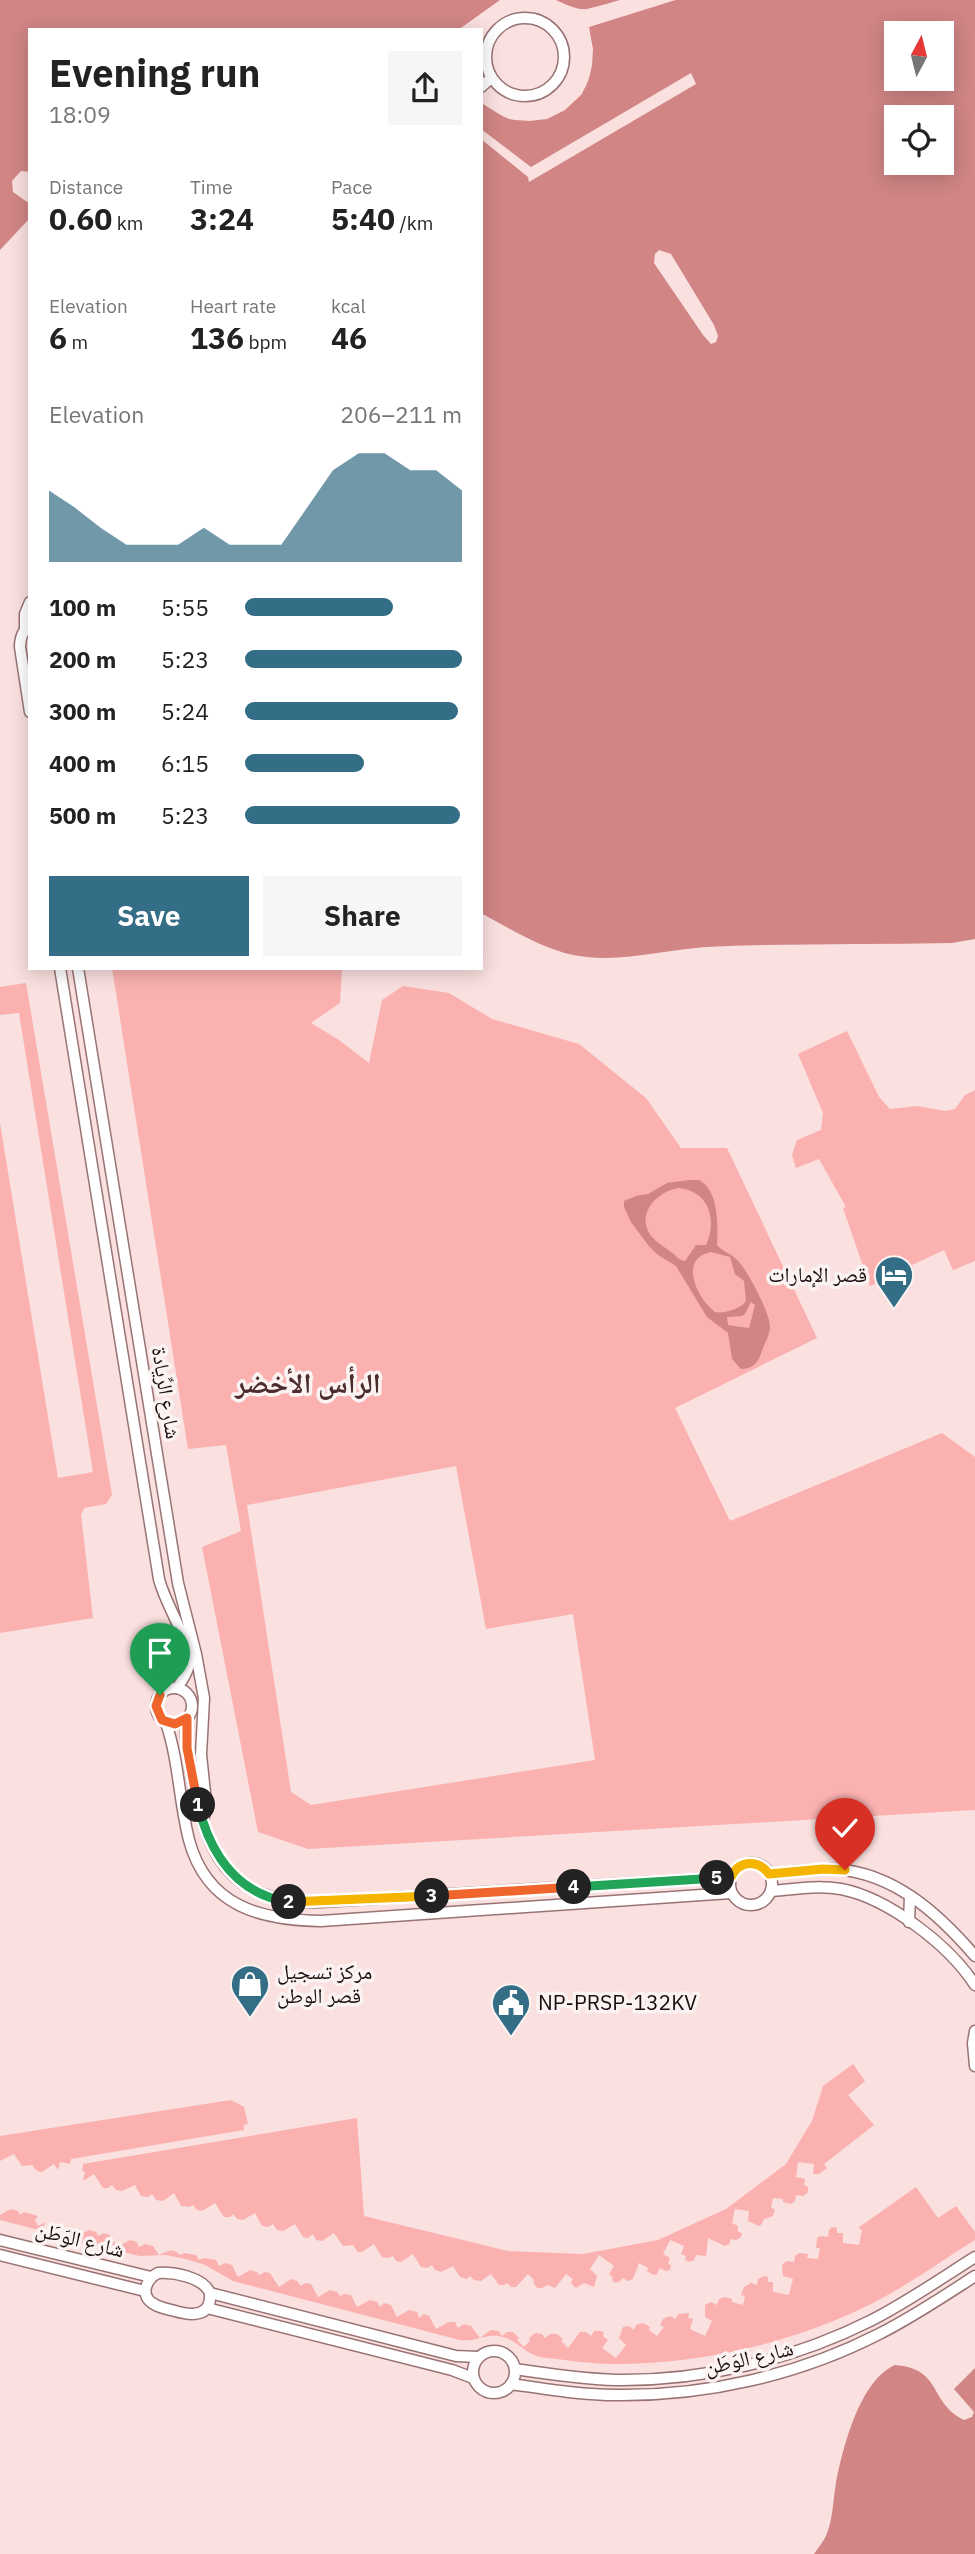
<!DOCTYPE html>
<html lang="en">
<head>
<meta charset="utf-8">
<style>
	:root { --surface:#fff; --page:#f6f6f6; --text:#222; --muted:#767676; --accent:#346d86 }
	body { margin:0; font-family:"IBM Plex Sans","Noto Naskh Arabic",sans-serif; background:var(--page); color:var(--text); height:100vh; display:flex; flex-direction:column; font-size:26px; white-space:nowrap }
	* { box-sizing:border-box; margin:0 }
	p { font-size:23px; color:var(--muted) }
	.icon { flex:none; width:38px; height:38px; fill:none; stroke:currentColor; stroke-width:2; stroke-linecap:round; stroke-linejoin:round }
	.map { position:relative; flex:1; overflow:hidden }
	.side { position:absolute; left:28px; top:28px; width:455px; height:942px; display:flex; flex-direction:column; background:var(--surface); border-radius:0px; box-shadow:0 4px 18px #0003 }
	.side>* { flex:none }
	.needle { width:46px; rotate:7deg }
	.fabs { position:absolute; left:884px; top:21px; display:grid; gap:14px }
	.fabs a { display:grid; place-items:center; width:70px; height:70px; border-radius:0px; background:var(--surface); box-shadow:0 4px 18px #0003; font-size:35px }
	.pin { position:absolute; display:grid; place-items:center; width:60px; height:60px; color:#fff; margin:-72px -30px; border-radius:50% 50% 50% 0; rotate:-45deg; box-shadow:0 0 7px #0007 }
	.pin .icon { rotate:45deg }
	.km { position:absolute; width:35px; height:35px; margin:-18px; border-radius:50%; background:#222; color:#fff; font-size:19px; line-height:35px; text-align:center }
	.round { display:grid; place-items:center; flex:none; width:74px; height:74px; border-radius:0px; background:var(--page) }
	.summary { display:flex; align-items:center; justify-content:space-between; height:119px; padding:0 21px }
	h1 { font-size:38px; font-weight:700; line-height:52px }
	.figures { display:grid; grid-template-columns:repeat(3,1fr); gap:10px; height:119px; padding:7px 21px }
	.figures div { display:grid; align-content:center }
	.figures b { font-size:30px; font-weight:700 }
	.figures small { font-size:19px; font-weight:400 }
	.figures p { font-size:19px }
	.chart { height:196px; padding:14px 21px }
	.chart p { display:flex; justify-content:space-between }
	.chart svg { width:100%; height:126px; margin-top:7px; fill:var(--accent); opacity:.7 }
	.button { display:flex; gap:14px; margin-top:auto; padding:14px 21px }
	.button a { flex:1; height:80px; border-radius:0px; background:var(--accent); color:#fff; font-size:28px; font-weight:700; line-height:80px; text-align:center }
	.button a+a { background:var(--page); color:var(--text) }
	ul { padding:0 21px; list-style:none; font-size:23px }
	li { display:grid; grid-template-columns:112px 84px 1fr; align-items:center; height:52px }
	li i { height:18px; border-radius:9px; background:var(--accent) }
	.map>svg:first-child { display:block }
</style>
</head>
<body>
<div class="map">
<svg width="975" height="2554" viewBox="0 0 975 2554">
	<rect width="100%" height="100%" fill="#fae0df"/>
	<g fill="#fab1b0" fill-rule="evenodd">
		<path d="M112 968H342L340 1003 311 1023 339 1040 369 1063 382 1000 403 986 449 993 492 1019 579 1044 646 1098 681 1148H727L817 1338 675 1408 730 1521 942 1433 975 1457V1810L308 1849 258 1832 202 1547 241 1531 226 1445 188 1449ZM456 1466 486 1629 573 1614 595 1760 311 1805 291 1792 247 1505Z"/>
		<path d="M26 983 112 1495 106 1504 84 1508 81 1515 93 1618 0 1633V1123L58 1478 93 1472 19 1013 0 1015V987Z"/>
		<path d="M847 1031 879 1097 890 1109 917 1106 945 1111 955 1109 965 1095 975 1090V1261L953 1270 944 1250 912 1265 913 1269 870 1286 843 1208 846 1207 819 1159 796 1168 792 1155 797 1140 821 1130 823 1113 798 1054Z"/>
		<path d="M853 2064 865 2081 848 2095 874 2125 824 2164 827 2168 819 2174H813L814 2164 798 2162 796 2177 805 2179 804 2185 808 2187V2192L803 2196 796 2195 795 2201 791 2204 783 2202V2199L773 2198 771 2208 775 2209 773 2216 764 2219 762 2224 759 2226 748 2221 749 2211 735 2209 732 2223 738 2226V2232L742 2233 741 2237 736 2240 731 2239 729 2244 725 2246 708 2238 706 2256 696 2255 694 2260 689 2262 685 2260 686 2256 681 2254 684 2246 670 2240 663 2254 670 2258 668 2264 671 2265 670 2270 666 2271 660 2268 657 2274 653 2275 647 2271 648 2268 639 2263 633 2279 628 2281 623 2278 619 2282 615 2283 612 2280 613 2278 609 2274 614 2266 599 2255 590 2269 597 2276 594 2287 584 2283 576 2288 571 2283 573 2279 566 2274 555 2288 547 2285 542 2288H537L533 2282 534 2280 528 2274 516 2287H511L507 2283 504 2285H499L491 2274 481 2281 474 2280 470 2276 467 2279 460 2277 453 2266 441 2272 435 2270 432 2265 427 2268 421 2267 413 2254 401 2262 396 2261 393 2256 388 2258 382 2257 374 2244 362 2252H358L353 2245 343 2246 334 2233 322 2241 316 2240 313 2234 308 2238 303 2237 295 2224 283 2231 277 2230 273 2224 268 2227 262 2226 255 2213 243 2220 237 2219 233 2214 230 2217H224L215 2203 202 2211 197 2210 193 2205 189 2207 181 2206 174 2193 163 2201 156 2200 152 2194 148 2197 141 2196 135 2185 122 2191 116 2190 112 2185 108 2188H103L94 2174 83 2181 85 2172 82 2171 83 2164 357 2118 364 2216 508 2251 583 2254 658 2240 726 2209 786 2164 812 2121 823 2086Z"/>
		<path d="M231 2100 244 2107 248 2124 244 2125V2130L71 2159 70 2164 60 2162 58 2170 54 2164 42 2172 37 2171 32 2165 22 2166 14 2154 0 2161V2136Z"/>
		<path d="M916 2187 938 2218 956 2206 975 2232V2240C941 2261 907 2286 871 2304 793 2343 702 2364 614 2364 590 2364 565 2360 540 2357 524 2353 516 2339 499 2336 485 2334 476 2342 460 2340L233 2281 205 2265 186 2259 166 2255 140 2256 68 2240 71 2226 77 2236 89 2230 96 2232 98 2236 104 2233 110 2235 117 2247 130 2240 137 2242 139 2247 145 2244 153 2246 159 2255C167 2251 173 2247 180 2255L184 2253 196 2255 199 2260 205 2258 216 2260 219 2266 225 2263 232 2265 238 2277 250 2270 257 2272 259 2275 265 2272 270 2273 279 2287 291 2279 297 2281 301 2286 305 2283 311 2284 318 2297 330 2290 337 2292 340 2296 344 2294 351 2295 357 2307 370 2300 377 2302 380 2307 384 2303 391 2305 397 2317 409 2310 417 2312 419 2318 424 2314 429 2316 436 2329 449 2322H455L458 2328 464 2324 471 2326 480 2338 491 2330 499 2331 502 2336 507 2332H513L519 2338 517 2340 524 2347 530 2341 529 2338 535 2333 542 2334 545 2338 550 2334H557L563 2339 561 2341 568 2348 580 2332H586L591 2336 594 2331H602L604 2333 603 2336 608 2340 602 2348 616 2358 626 2345 619 2338 623 2327 629 2326 634 2330 636 2325 643 2323 650 2327 649 2330 657 2336 664 2327 660 2325 663 2319 670 2316 676 2319 678 2314 689 2313 688 2318 693 2319 690 2329 705 2336 712 2321 705 2317V2305L711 2302 717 2305 719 2299 725 2297 732 2299V2302L743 2305 745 2296 741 2295 744 2287 751 2283 757 2285 758 2279 764 2276 768 2277V2282H773V2292L789 2295 793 2279 783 2276 782 2265 787 2261 794 2262 795 2256 799 2253 808 2254 807 2258 818 2259 820 2248H816L817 2238 820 2236 828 2237 829 2230 832 2227 837 2228V2233H843V2243L859 2245 862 2230 858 2228Z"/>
		<path d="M11 2209 18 2211 20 2215 24 2212 38 2216 35 2220 38 2226 45 2222 43 2231 0 2220V2215Z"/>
	</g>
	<g fill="#d18585" fill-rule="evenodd">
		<path d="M0 0H500L458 30H30V172L21 171 12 181 13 192 30 204V218L0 250Z"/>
		<path d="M556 0H620C588 9 587 15 556 0Z"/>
		<path d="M675 0H975V939L952 943C870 945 787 943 706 947 661 950 618 964 573 955 541 948 510 929 481 913V103C491 108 500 116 510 119 524 122 535 119 548 115 591 102 598 68 588 27ZM896 33H942V79H896ZM896 117H942V163H896ZM659 250 671 254 714 325 718 336 716 342 711 344 703 335 654 263 655 254Z"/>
		<path d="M689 1180H699C719 1190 718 1226 717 1245 723 1252 729 1253 735 1258 746 1266 771 1315 770 1327 770 1335 763 1346 761 1354 757 1364 752 1369 741 1369L732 1359 728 1333 707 1317 676 1266 658 1255 648 1245 631 1222 624 1207V1201L636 1196 648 1194 667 1183ZM678 1188C708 1190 718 1219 706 1245H696L685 1261C678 1260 677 1256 671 1252 665 1247 658 1244 653 1238 634 1217 655 1192 678 1188ZM711 1252 730 1257 735 1274 744 1281 746 1301C741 1309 724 1314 715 1312 697 1299 678 1258 711 1252ZM751 1302 755 1305 749 1328 728 1325 727 1317C746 1315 742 1320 751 1302Z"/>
		<path d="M895 2365C943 2369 928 2402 964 2420L972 2417 974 2412 954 2389 975 2368V2554H814C818 2548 823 2542 826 2536 833 2520 833 2500 836 2483 843 2447 860 2380 895 2365Z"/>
	</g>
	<g fill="#fae0df">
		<path d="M553 0 576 10H583L623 0 621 3 583 14 568 11Z"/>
		<path d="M664 0H675L589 27 593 49 592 66 582 94 565 110 547 119 529 121 509 119 485 105 487 102 510 115 529 117 546 115 563 107 579 92 589 65 590 49 586 25Z"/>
		<path d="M691 73 696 84 529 182 528 177 481 139V129L531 167Z"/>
	</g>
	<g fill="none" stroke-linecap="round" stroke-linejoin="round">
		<g stroke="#997373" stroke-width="13">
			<g id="street">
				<circle cx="525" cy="57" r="39"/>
				<path d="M481 87 491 78"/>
				<path d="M30 625C22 631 20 638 20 647L30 712"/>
				<path d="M25 629V614L30 602"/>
				<path d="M60 968 159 1579C165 1605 194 1646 188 1668 186 1675 181 1682 177 1688"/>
				<path d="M78 968 178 1583 196 1654 204 1698 201 1755 206 1802 203 1823"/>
				<circle cx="174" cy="1706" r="18"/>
				<path d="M187 1718C184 1740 189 1761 193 1782 207 1861 236 1905 321 1902L731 1877"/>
				<path d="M166 1723C179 1761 179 1801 189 1840 207 1907 261 1920 321 1921L731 1893"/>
				<circle cx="751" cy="1884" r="21"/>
				<path d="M769 1874C791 1872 813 1868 835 1869 894 1873 938 1913 975 1956"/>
				<path d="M771 1891C794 1889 818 1885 841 1889 888 1898 949 1945 975 1985"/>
				<path d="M909 1922 910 1896"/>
				<path d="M975 2031 973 2043 975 2066"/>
				<path d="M0 2240 151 2277"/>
				<path d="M0 2255 145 2291"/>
				<path d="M158 2273C174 2272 203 2277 210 2293 212 2317 192 2316 175 2311 168 2309 160 2308 154 2304 139 2296 146 2279 158 2273Z"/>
				<path d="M210 2293 456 2356 478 2357"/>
				<path d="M207 2308 452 2370 473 2378"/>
				<circle cx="494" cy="2372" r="21"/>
				<path d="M515 2369C548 2374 582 2379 616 2380 703 2381 792 2360 870 2321 906 2303 940 2279 975 2257"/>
				<path d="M511 2384C546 2389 581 2395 617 2395 707 2396 799 2375 879 2334 913 2317 944 2296 975 2276"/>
			</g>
		</g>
		<use href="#street" stroke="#fff" stroke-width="10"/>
	</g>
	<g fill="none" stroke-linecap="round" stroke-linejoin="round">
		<g stroke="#fff" stroke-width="14">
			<path id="split-1" d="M160 1695 156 1706 162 1720 175 1724 187 1718V1748L198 1805"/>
		</g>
		<g stroke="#fff" stroke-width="14">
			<path id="split-2" d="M198 1805C210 1853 236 1894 289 1902"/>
		</g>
		<g stroke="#fff" stroke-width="14">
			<path id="split-3" d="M289 1902 432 1896"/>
		</g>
		<g stroke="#fff" stroke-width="14">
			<path id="split-4" d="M432 1896 574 1887"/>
		</g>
		<g stroke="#fff" stroke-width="14">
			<path id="split-5" d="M574 1887 717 1878"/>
		</g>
		<g stroke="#fff" stroke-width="14">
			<path id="split-6" d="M717 1878 731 1877C739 1860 758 1859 769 1874L823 1869 845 1870"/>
		</g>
		<use href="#split-1" stroke="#f0652b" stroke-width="9"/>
		<use href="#split-2" stroke="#22a559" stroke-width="9"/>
		<use href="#split-3" stroke="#f5b400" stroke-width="9"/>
		<use href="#split-4" stroke="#f0652b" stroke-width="9"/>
		<use href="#split-5" stroke="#22a559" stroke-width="9"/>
		<use href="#split-6" stroke="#f5b400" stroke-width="9"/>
	</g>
	<defs>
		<g id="hotel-pin" transform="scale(2.0125)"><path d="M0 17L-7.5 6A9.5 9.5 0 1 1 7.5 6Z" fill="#346d86" stroke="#fbf2f2"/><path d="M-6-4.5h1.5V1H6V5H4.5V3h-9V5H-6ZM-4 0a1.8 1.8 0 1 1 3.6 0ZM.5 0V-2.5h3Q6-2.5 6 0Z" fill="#fff"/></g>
		<g id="shop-pin" transform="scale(2.0125)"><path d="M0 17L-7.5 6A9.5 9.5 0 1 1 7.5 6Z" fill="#346d86" stroke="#fbf2f2"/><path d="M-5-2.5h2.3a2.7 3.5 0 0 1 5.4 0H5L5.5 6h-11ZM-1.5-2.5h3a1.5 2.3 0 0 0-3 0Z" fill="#fff"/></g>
		<g id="civic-pin" transform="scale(2.0125)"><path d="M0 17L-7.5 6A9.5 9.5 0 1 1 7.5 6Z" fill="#346d86" stroke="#fbf2f2"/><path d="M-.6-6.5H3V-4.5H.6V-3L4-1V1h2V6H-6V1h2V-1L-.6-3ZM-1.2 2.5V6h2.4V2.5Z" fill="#fff"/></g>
	</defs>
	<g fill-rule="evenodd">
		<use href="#hotel-pin" x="894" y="1275"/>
		<use href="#shop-pin" x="250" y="1984"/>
		<use href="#civic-pin" x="511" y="2003"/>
	</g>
	<g text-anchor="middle" stroke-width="7" stroke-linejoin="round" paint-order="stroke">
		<g font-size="21" fill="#1c0e0e" stroke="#fbf2f2" text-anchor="start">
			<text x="867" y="1282" text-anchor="end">قصر الإمارات</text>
			<text x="277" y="1979">مركز تسجيل<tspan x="277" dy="24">قصر الوطن</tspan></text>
			<text x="538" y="2010">NP-PRSP-132KV</text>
		</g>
		<g font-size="21" fill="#1c0e0e" stroke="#fbf2f2">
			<text transform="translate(166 1393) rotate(81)" y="7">شارع الرِّيادة</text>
			<text transform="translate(80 2240) rotate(14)" y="7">شارع الوَطَن</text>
			<text transform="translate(749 2358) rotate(-13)" y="7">شارع الوَطَن</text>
		</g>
		<g font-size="28" font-weight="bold" fill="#4c2c2c" stroke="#fbf2f2">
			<text x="308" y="1393">الرأس الأخضر</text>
		</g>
	</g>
</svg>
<div class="fabs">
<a><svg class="needle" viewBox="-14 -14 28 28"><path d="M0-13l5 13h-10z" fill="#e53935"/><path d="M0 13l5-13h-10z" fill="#767676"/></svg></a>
<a><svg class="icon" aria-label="locate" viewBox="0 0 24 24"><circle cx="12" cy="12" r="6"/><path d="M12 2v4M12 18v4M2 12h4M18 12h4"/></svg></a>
</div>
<div class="pin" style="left:160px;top:1695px;background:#1e9e55"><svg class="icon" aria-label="arrive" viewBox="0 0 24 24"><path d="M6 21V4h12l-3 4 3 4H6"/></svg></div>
<div class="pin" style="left:845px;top:1870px;background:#d93025"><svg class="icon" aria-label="check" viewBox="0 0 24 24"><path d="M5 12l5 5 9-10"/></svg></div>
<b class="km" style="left:198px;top:1805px">1</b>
<b class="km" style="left:289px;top:1902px">2</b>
<b class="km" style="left:432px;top:1896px">3</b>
<b class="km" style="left:574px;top:1887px">4</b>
<b class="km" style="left:717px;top:1878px">5</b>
<section class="side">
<div class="summary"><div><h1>Evening run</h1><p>18:09</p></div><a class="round"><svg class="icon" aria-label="share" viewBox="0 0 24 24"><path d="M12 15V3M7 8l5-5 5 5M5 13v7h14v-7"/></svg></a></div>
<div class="figures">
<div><p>Distance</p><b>0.60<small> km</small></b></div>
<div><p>Time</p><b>3:24</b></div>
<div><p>Pace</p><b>5:40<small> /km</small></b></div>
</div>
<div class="figures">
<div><p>Elevation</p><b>6<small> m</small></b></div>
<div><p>Heart rate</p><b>136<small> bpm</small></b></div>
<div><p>kcal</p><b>46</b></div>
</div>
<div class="chart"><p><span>Elevation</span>206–211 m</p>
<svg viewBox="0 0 160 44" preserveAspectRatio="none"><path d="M0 44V19L10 25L20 32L30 38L40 38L50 38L60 32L70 38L80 38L90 38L100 25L110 12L120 6L130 6L140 12L150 12L160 19V44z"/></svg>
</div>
<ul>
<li><b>100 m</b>5:55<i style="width:68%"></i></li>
<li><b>200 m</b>5:23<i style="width:100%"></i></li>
<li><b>300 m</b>5:24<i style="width:98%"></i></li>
<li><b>400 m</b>6:15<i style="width:55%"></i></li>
<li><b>500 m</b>5:23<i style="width:99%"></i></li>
</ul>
<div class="button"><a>Save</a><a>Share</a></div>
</section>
</div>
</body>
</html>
